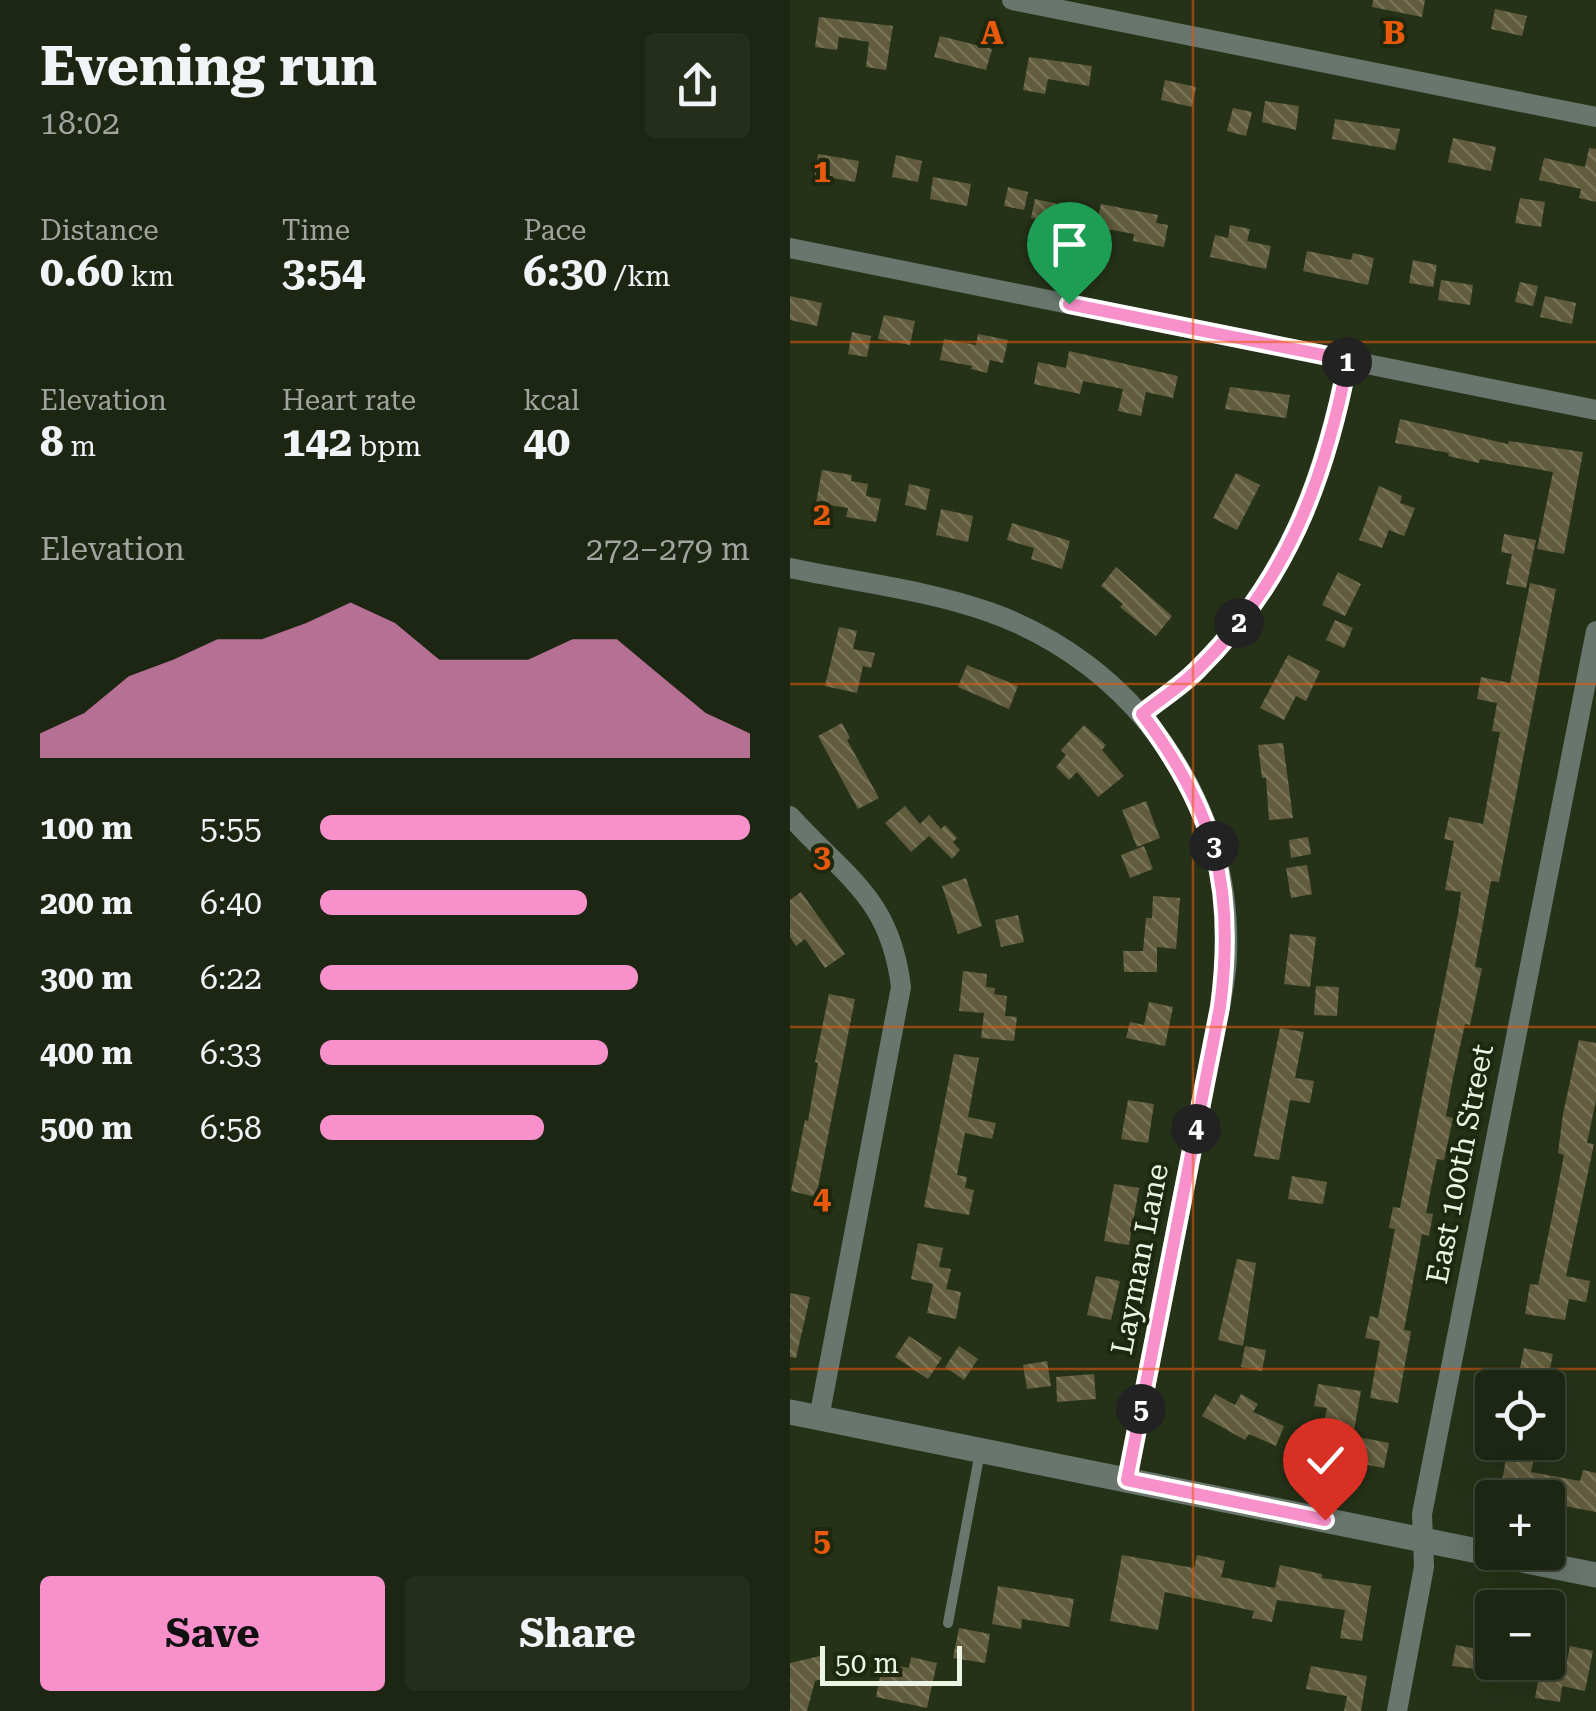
<!DOCTYPE html>
<html lang="en">
<head>
<meta charset="utf-8">
<style>
	:root { --surface:#1c2612; --page:#252e1b; --text:#f1f3f6; --muted:#a0a59f; --line:#3a4332; --accent:#f890cc }
	body { margin:0; font-family:"Roboto Serif",serif; background:var(--page); color:var(--text); height:100vh; display:flex; flex-direction:column; font-size:38px; white-space:nowrap }
	* { box-sizing:border-box; margin:0 }
	p { font-size:32px; color:var(--muted) }
	.icon { flex:none; width:55px; height:55px; fill:none; stroke:currentColor; stroke-width:2; stroke-linecap:round; stroke-linejoin:round }
	.map { position:relative; flex:1; overflow:hidden }
	.details { display:flex; flex-direction:column; background:var(--surface); width:790px }
	.details>* { flex:none }
	.tools { position:absolute; left:685px; top:1370px; display:grid; gap:20px }
	.tools a { display:grid; place-items:center; width:90px; height:90px; border-radius:10px; background:var(--surface); box-shadow:0 10px 40px #0002,0 0 0 2px var(--line); font-size:50px }
	.scale { position:absolute; left:30px; bottom:25px; width:142px; box-sizing:border-box; padding-left:10px; border:5px solid #ecf5e4; border-top:0; font-size:28px; line-height:35px; white-space:nowrap; color:#ecf5e4; -webkit-text-stroke:8px #1d280f; paint-order:stroke }
	.pin { position:absolute; display:grid; place-items:center; width:85px; height:85px; color:#fff; margin:-102px -42px; border-radius:50% 50% 50% 0; rotate:-45deg; box-shadow:0 0 10px #0007 }
	.pin .icon { rotate:45deg }
	.km { position:absolute; width:50px; height:50px; margin:-25px; border-radius:50%; background:#222; color:#fff; font-size:28px; line-height:50px; text-align:center }
	.round { display:grid; place-items:center; flex:none; width:105px; height:105px; border-radius:10px; background:var(--page) }
	.overview { display:flex; align-items:center; justify-content:space-between; height:170px; padding:0 40px }
	h1 { font-size:55px; font-weight:700; line-height:75px }
	.stats { display:grid; grid-template-columns:repeat(3,1fr); gap:15px; height:170px; padding:10px 40px }
	.stats div { display:grid; align-content:center }
	.stats b { font-size:42px; font-weight:700 }
	.stats small { font-size:28px; font-weight:400 }
	.stats p { font-size:28px }
	.chart { height:280px; padding:20px 40px }
	.chart p { display:flex; justify-content:space-between }
	.chart svg { width:100%; height:180px; margin-top:10px; fill:var(--accent); opacity:.7 }
	.button { display:flex; gap:20px; margin-top:auto; padding:20px 40px }
	.button a { flex:1; height:115px; border-radius:10px; background:var(--accent); color:#111; font-size:40px; font-weight:700; line-height:115px; text-align:center }
	.button a+a { background:var(--page); color:var(--text) }
	ul { padding:0 40px; list-style:none; font-size:32px }
	li { display:grid; grid-template-columns:160px 120px 1fr; align-items:center; height:75px }
	li i { height:25px; border-radius:12px; background:var(--accent) }
	main { display:flex; flex:1; min-height:0 }
	.map>svg:first-child { display:block }
</style>
</head>
<body>
<main>
<section class="details">
<div class="overview"><div><h1>Evening run</h1><p>18:02</p></div><a class="round"><svg class="icon" aria-label="share" viewBox="0 0 24 24"><path d="M12 15V3M7 8l5-5 5 5M5 13v7h14v-7"/></svg></a></div>
<div class="stats">
<div><p>Distance</p><b>0.60<small> km</small></b></div>
<div><p>Time</p><b>3:54</b></div>
<div><p>Pace</p><b>6:30<small> /km</small></b></div>
</div>
<div class="stats">
<div><p>Elevation</p><b>8<small> m</small></b></div>
<div><p>Heart rate</p><b>142<small> bpm</small></b></div>
<div><p>kcal</p><b>40</b></div>
</div>
<div class="chart"><p><span>Elevation</span>272–279 m</p>
<svg viewBox="0 0 160 44" preserveAspectRatio="none"><path d="M0 44V38L10 33L20 24L30 20L40 15L50 15L60 11L70 6L80 11L90 20L100 20L110 20L120 15L130 15L140 24L150 33L160 38V44z"/></svg>
</div>
<ul>
<li><b>100 m</b>5:55<i style="width:100%"></i></li>
<li><b>200 m</b>6:40<i style="width:62%"></i></li>
<li><b>300 m</b>6:22<i style="width:74%"></i></li>
<li><b>400 m</b>6:33<i style="width:67%"></i></li>
<li><b>500 m</b>6:58<i style="width:52%"></i></li>
</ul>
<div class="button"><a>Save</a><a>Share</a></div>
</section>
<div class="map">
<svg width="806" height="1711" viewBox="0 0 806 1711">
	<defs>
		<pattern id="building-back-hatch" width="6" height="6" patternUnits="userSpaceOnUse" patternTransform="scale(2.5)"><rect width="6" height="6" fill="#615c3d"/><path d="M-1 5l2 2M0 0l6 6M5-1l2 2" fill="none" stroke="#787459"/></pattern>
	</defs>
	<rect width="100%" height="100%" fill="#263218"/>
	<g fill="url(#building-back-hatch)">
		<path d="M583 0H635L632 17 582 7Z"/>
		<path d="M705 9 737 16 732 36 701 29Z"/>
		<path d="M29 17 103 26 96 70 76 67 79 42 49 37 47 50 25 47Z"/>
		<path d="M150 36 202 49 196 70 144 57Z"/>
		<path d="M239 57 302 66 299 86 258 79 255 94 233 90Z"/>
		<path d="M375 80 406 87 402 107 371 100Z"/>
		<path d="M475 101 509 106 506 130 472 122Z"/>
		<path d="M443 108 462 112 456 136 437 131Z"/>
		<path d="M545 119 610 129 605 150 542 139Z"/>
		<path d="M663 138 706 147 701 171 658 162Z"/>
		<path d="M799 148 806 149V202L789 198 791 189 749 180 754 158 795 167Z"/>
		<path d="M28 154 69 161 65 182 25 175Z"/>
		<path d="M106 155 132 161 128 182 102 177Z"/>
		<path d="M143 177 181 184 177 206 140 199Z"/>
		<path d="M218 187 238 192 234 210 214 206Z"/>
		<path d="M730 198 755 202 751 227 725 223Z"/>
		<path d="M245 199 272 205 268 224 241 218Z"/>
		<path d="M311 204 368 215 366 223 378 225 374 247 343 241 344 234 306 227Z"/>
		<path d="M440 225 460 229 457 241 481 246 476 269 420 257 425 235 438 238Z"/>
		<path d="M517 251 561 260 563 253 584 258 578 285 513 271Z"/>
		<path d="M623 260 647 265 643 287 619 283Z"/>
		<path d="M651 280 683 285 680 305 648 300Z"/>
		<path d="M730 282 748 286 743 306 725 302Z"/>
		<path d="M0 296 32 303 27 326 0 320Z"/>
		<path d="M755 296 786 303 782 324 750 317Z"/>
		<path d="M94 315 125 321 120 345 88 339Z"/>
		<path d="M62 332 81 336 77 357 58 354Z"/>
		<path d="M188 334 218 340 213 363 200 360 197 373 181 369 182 366 150 360 154 339 186 345Z"/>
		<path d="M279 351 388 376 383 398 356 392 351 416 328 411 333 389 293 381 290 394 244 384 248 362 276 368Z"/>
		<path d="M440 387 500 395 496 418 435 409Z"/>
		<path d="M610 419 718 444 719 441 793 452 774 554 747 549 763 472 690 459 689 463 658 456 659 453 605 443Z"/>
		<path d="M32 470 62 475 61 481 78 484 76 496 91 499 86 522 56 517 58 508 26 503Z"/>
		<path d="M446 473 470 485 447 530 423 518Z"/>
		<path d="M119 484 140 489 136 510 115 505Z"/>
		<path d="M589 486 612 496 610 503 625 508 614 536 599 530 592 548 569 540Z"/>
		<path d="M151 509 183 516 178 542 146 535Z"/>
		<path d="M222 523 280 541 272 569 241 559 244 548 217 540Z"/>
		<path d="M714 534 746 540 736 588 716 584 722 554 711 552Z"/>
		<path d="M326 567 382 616 366 636 330 607 333 604 311 586Z"/>
		<path d="M548 572 571 584 555 616 532 605Z"/>
		<path d="M740 583 766 589 709 882 701 881 685 967 692 968 680 1025 675 1024 663 1078 656 1116 663 1118 654 1160 647 1159 636 1213 643 1214 639 1236 632 1234 614 1330 621 1331 608 1403 580 1398 590 1341 575 1338 580 1316 588 1318 605 1229 599 1228 603 1207 610 1208 668 914 671 892 655 890 664 841 654 839 659 817 693 824 710 732 702 731 707 703 687 699 691 677 720 683Z"/>
		<path d="M545 620 563 628 554 648 536 640Z"/>
		<path d="M49 627 67 631 63 649 85 653 81 668 73 666 67 693 35 686Z"/>
		<path d="M498 655 530 671 516 701 506 696 494 720 470 708Z"/>
		<path d="M177 665 228 686 219 709 168 687Z"/>
		<path d="M52 723 60 738 57 740 89 798 68 809 28 736Z"/>
		<path d="M294 725 316 745 312 750 334 776 308 797 287 772 279 780 266 767 276 755 271 750Z"/>
		<path d="M493 743 503 818 479 820 476 778H472L468 745Z"/>
		<path d="M356 801 370 838 347 847 332 810Z"/>
		<path d="M115 806 130 824 139 815 151 829 155 825 167 838 163 842 170 850 162 859 139 836 121 852 95 823Z"/>
		<path d="M518 837 521 854 501 858 499 840Z"/>
		<path d="M354 846 363 869 340 878 331 855Z"/>
		<path d="M517 865 522 894 501 898 496 868Z"/>
		<path d="M176 878 192 926 168 934 152 886Z"/>
		<path d="M11 892 55 954 35 968 15 939 6 946 0 937V900Z"/>
		<path d="M363 896 390 898 386 949 367 947V972H334L333 951H353L356 918H362Z"/>
		<path d="M228 915 234 942 211 947 205 920Z"/>
		<path d="M500 934 526 937 520 987 494 984Z"/>
		<path d="M173 971 197 974 196 987 205 988 204 994 217 996 215 1016 227 1017 224 1041 191 1038 194 1013 169 1011Z"/>
		<path d="M526 986 549 987 547 1016 524 1015Z"/>
		<path d="M39 994 65 999 26 1197 1 1191 15 1120 18 1121 28 1063 25 1062Z"/>
		<path d="M359 1002 383 1007 375 1046 336 1038 340 1022 354 1025Z"/>
		<path d="M490 1028 514 1032 505 1078 524 1081 520 1103 500 1100 489 1160 464 1156Z"/>
		<path d="M789 1040 806 1043V1100L797 1143 804 1144 776 1276 800 1281 796 1302 779 1299 775 1320 735 1314 740 1284 748 1285 762 1217 774 1155 768 1153 773 1114Z"/>
		<path d="M164 1054 189 1058 178 1117 206 1123 202 1139 175 1133 167 1175 177 1177 175 1188 184 1190 179 1215 134 1207Z"/>
		<path d="M338 1100 364 1104 358 1143 331 1139Z"/>
		<path d="M502 1176 537 1182 533 1204 498 1199Z"/>
		<path d="M324 1184 349 1188 339 1245 314 1241Z"/>
		<path d="M128 1243 153 1248 149 1267 161 1269 156 1289 171 1292 166 1319 137 1313 143 1284 121 1279Z"/>
		<path d="M447 1259 466 1263 453 1346 428 1340Z"/>
		<path d="M306 1276 330 1281 321 1320 297 1315Z"/>
		<path d="M0 1293 20 1297 6 1358 0 1357Z"/>
		<path d="M119 1336 152 1358 138 1379 105 1357Z"/>
		<path d="M169 1346 188 1359 174 1380 155 1367Z"/>
		<path d="M455 1346 476 1350 472 1371 451 1367Z"/>
		<path d="M734 1348 763 1354 756 1388H726Z"/>
		<path d="M257 1361 261 1386 237 1389 233 1365Z"/>
		<path d="M304 1374 306 1399 267 1402 266 1377Z"/>
		<path d="M528 1384 571 1391 563 1436 599 1443 594 1468 555 1461 556 1455 528 1449 537 1408 524 1406Z"/>
		<path d="M425 1394 445 1405 451 1394 468 1404 463 1412 494 1426 486 1446 459 1434 455 1440 412 1416Z"/>
		<path d="M719 1442H747L741 1472 790 1481 793 1470 806 1473V1512L764 1504 766 1498 710 1492Z"/>
		<path d="M332 1555 404 1568 407 1555 435 1561 431 1577 485 1588 490 1565 532 1574V1578L581 1586 572 1641 550 1638 555 1610 487 1600 482 1622 462 1618 464 1611 375 1592 368 1630 320 1621Z"/>
		<path d="M208 1586 284 1599 279 1627 232 1619 231 1629 202 1624Z"/>
		<path d="M169 1628 200 1634 195 1663 163 1658Z"/>
		<path d="M689 1641 702 1644V1671L662 1666 666 1645 687 1649Z"/>
		<path d="M780 1646 803 1651 795 1691 772 1686 770 1702 745 1698 749 1676 773 1680Z"/>
		<path d="M30 1656 35 1678 25 1681 17 1711H0V1663Z"/>
		<path d="M121 1657 147 1663 137 1708 86 1697 91 1672 106 1675 108 1666 119 1668Z"/>
		<path d="M521 1666 577 1676 571 1711H554L557 1696 516 1689Z"/>
	</g>
	<g fill="none" stroke-linecap="round" stroke-linejoin="round">
		<path stroke="#68766d" stroke-width="10" d="M158 1623 190 1452"/>
		<g stroke="#68766d" stroke-width="20">
			<path d="M222 0 806 117"/>
			<path d="M0 248 806 410"/>
			<path d="M0 568C66 582 138 590 202 613 343 664 443 801 437 954 437 972 433 990 430 1007L337 1480"/>
			<path d="M351 714C369 700 390 687 406 671 496 583 534 482 558 360"/>
			<path d="M0 816C56 878 100 897 111 987L29 1418"/>
			<path d="M607 1711 634 1567 632 1514 806 631"/>
		</g>
		<path stroke="#68766d" stroke-width="25" d="M0 1412 806 1575"/>
	</g>
	<g fill="none" stroke-linecap="round" stroke-linejoin="round">
		<g stroke="#fff" stroke-width="20">
			<path id="route" d="M279 304 558 360C535 481 496 583 406 671 390 687 369 700 352 714 425 810 446 887 430 1007L337 1480 535 1520"/>
		</g>
		<use href="#route" stroke="#f890cc" stroke-width="12"/>
	</g>
	<path fill="none" stroke="#e8590c" stroke-width="2.5" stroke-opacity="0.55" d="M403 0V1711M0 342H806M0 684H806M0 1027H806M0 1369H806"/>
	<g text-anchor="middle" stroke-width="8" stroke-linejoin="round" paint-order="stroke">
		<g font-size="30" fill="#ecf5e4" stroke="#1d280f">
			<text transform="translate(670 1164) rotate(-79)" y="10">East 100th Street</text>
			<text transform="translate(350 1259) rotate(-79)" y="10">Layman Lane</text>
		</g>
	</g>
	<g font-size="32" text-anchor="middle" font-weight="bold" fill="#e8590c" stroke="#1d280f" stroke-width="8" stroke-linejoin="round" paint-order="stroke">
		<text x="202" y="44">A</text>
		<text x="604" y="44">B</text>
		<text x="32" y="182">1</text>
		<text x="32" y="525">2</text>
		<text x="32" y="867">3</text>
		<text x="32" y="1209">4</text>
		<text x="32" y="1551">5</text>
	</g>
</svg>
<div class="tools">
<a><svg class="icon" aria-label="locate" viewBox="0 0 24 24"><circle cx="12" cy="12" r="6"/><path d="M12 2v4M12 18v4M2 12h4M18 12h4"/></svg></a>
<a>+</a>
<a>−</a>
</div>
<div class="scale">50 m</div>
<div class="pin" style="left:279px;top:304px;background:#1e9e55"><svg class="icon" aria-label="arrive" viewBox="0 0 24 24"><path d="M6 21V4h12l-3 4 3 4H6"/></svg></div>
<div class="pin" style="left:535px;top:1520px;background:#d93025"><svg class="icon" aria-label="check" viewBox="0 0 24 24"><path d="M5 12l5 5 9-10"/></svg></div>
<b class="km" style="left:557px;top:362px">1</b>
<b class="km" style="left:449px;top:623px">2</b>
<b class="km" style="left:424px;top:846px">3</b>
<b class="km" style="left:406px;top:1129px">4</b>
<b class="km" style="left:351px;top:1409px">5</b>
</div>
</main>
</body>
</html>
